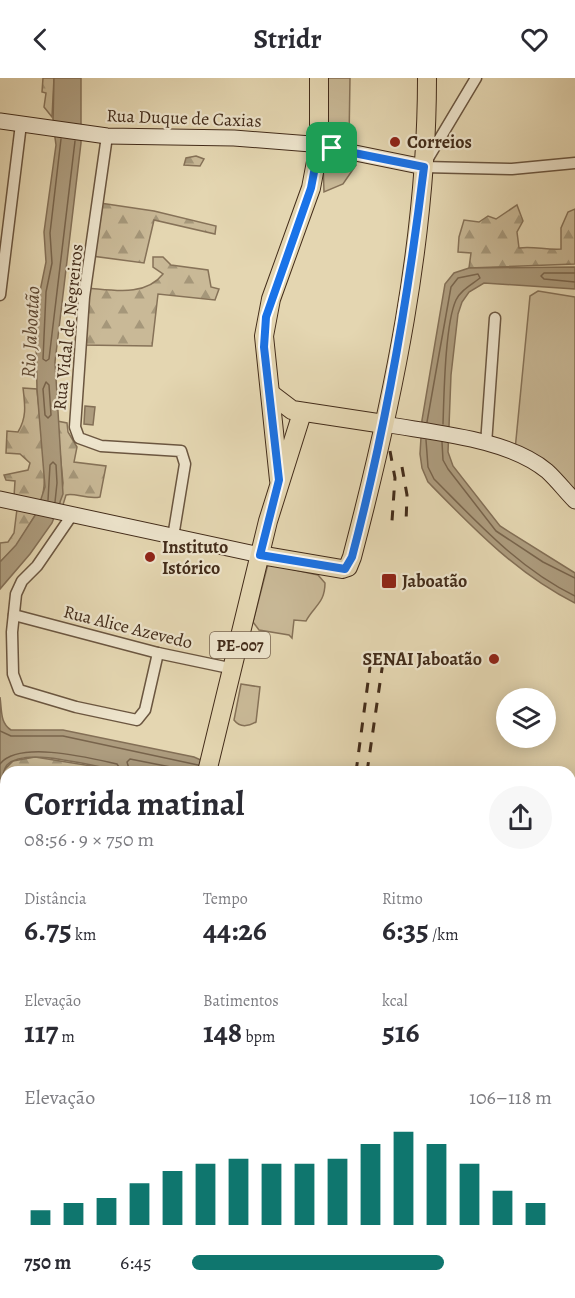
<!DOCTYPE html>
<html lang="pt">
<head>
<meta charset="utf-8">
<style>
	:root { --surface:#fff; --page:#f7f7f7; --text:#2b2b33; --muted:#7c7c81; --accent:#0f766e }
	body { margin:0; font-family:Alegreya,serif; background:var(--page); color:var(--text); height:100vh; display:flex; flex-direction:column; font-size:22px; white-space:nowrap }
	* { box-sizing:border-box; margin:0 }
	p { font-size:20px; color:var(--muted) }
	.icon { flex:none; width:33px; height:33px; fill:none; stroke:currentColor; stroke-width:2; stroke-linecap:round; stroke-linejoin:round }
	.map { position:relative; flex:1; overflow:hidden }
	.side { position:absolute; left:0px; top:688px; width:576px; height:532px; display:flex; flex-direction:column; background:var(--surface); border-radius:18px 18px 0 0; box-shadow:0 3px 15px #0003 }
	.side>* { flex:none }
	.fabs { position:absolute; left:496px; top:610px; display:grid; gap:12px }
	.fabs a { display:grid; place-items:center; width:60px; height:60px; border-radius:50%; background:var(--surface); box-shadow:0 3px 15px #0003; font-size:30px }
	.pin { position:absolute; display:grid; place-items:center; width:51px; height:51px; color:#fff; margin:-26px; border-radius:12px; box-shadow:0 3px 9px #0006 }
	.round { display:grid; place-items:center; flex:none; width:63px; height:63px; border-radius:32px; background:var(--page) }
	.head { display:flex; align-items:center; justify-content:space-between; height:102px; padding:0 24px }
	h1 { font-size:33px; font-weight:700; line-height:45px }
	.metrics { display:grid; grid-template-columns:repeat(3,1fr); gap:9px; height:102px; padding:6px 24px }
	.metrics div { display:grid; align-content:center }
	.metrics b { font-size:30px; font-weight:700 }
	.metrics small { font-size:16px; font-weight:400 }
	.metrics p { font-size:16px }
	.chart { height:168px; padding:12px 24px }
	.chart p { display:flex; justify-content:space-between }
	.chart svg { width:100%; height:108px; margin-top:6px; stroke:var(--accent); stroke-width:6 }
	ul { padding:0 24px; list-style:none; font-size:20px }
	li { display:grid; grid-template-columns:96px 72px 1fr; align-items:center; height:45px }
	li i { height:15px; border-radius:8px; background:var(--accent) }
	header { display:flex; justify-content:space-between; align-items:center; height:78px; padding:0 24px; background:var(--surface); font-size:27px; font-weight:700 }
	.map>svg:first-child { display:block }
</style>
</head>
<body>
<header><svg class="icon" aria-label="back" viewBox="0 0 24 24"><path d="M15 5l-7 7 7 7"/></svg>Stridr<svg class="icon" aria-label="heart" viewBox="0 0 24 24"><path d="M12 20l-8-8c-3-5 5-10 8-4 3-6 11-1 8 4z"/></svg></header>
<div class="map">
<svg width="575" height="1220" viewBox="0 0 575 1220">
	<defs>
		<pattern id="forest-firs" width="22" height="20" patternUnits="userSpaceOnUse" patternTransform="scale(1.5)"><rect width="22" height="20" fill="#c9b997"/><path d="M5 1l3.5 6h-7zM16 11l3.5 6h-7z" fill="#a5977a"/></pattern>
	</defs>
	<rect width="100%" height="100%" fill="#e4d6b1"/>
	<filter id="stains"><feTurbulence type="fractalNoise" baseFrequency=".00333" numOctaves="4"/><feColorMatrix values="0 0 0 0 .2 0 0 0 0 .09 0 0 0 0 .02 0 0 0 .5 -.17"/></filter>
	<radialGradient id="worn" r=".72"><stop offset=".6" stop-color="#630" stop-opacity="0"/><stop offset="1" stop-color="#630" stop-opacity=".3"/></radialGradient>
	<g fill="#c9b997" stroke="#867258" stroke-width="1.5">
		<path d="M326 0H350L349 63C340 66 331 66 326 58Z"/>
		<path d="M333 78 356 87 343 106 324 114 323 84Z"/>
		<path d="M538 213 575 219V419L515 372 530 218Z"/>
		<path d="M268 486 318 497 325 505C325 525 314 528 306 543L294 542 292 560 289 557 259 552 253 544Z"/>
		<path d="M241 606 260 609 256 644C249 648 240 650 234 642Z"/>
	</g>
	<g fill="url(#forest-firs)" stroke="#867258" stroke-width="1.5">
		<path d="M43 0H54L52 39 44 29 46 15 42 14Z"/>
		<path d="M196 78 204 81 200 88 184 87 186 80Z"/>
		<path d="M100 125 154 133 216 148 215 156 154 142 144 185 92 178Z"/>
		<path d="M517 127 523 143 517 154 519 170C533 168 546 172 561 171V150L568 134 575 131V186L469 190 471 175 458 174 459 159 464 142 479 144 488 138 496 141Z"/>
		<path d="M153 179H163L171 187 208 192 211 209 219 211 215 222 158 216 152 268 81 267 87 210C113 212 145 219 163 196L153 189Z"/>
		<path d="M23 310 37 311C40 348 50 390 41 427L14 419 15 403 6 402 4 397 28 392 30 385 20 376 6 375 7 353 18 354C27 339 25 327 23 310Z"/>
		<path d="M57 343 67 345 68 354 77 369 74 384 106 388 100 419C87 422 74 414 66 417L62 430H59L63 405Z"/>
		<path d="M17 431 36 436 17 467 0 484V465L8 464 14 455Z"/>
		<path d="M35 679 129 694H6V1215H107L104 1220H0V1098L5 1070 0 854 2 694 13 683Z"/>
		<path d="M575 827V874L570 875V829Z"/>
		<path d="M575 940V975L570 969V941Z"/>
		<path d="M181 1215H221L222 1220H182Z"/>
	</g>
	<g fill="#ad9c7e" stroke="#836f56" stroke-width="1.5">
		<path d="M54 0H81V65L55 284 63 416 52 445 30 476 0 511V484L16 467 36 436 45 409 37 311 36 264 40 213 46 184 44 154 56 67 53 45Z"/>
		<path d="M575 189V211L484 205 469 214 462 224 458 236 451 297 448 374 453 388 500 448 575 495V525C517 496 473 450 428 404L422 390 420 376 422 342 445 206 454 195 469 190Z"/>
		<path d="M85 328 95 329 93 347 84 346Z"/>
		<path d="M0 619C2 633 0 645 11 652H63L194 679 228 694C196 694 164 696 132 694 104 693 28 666 7 687 0 696 1 720 0 732Z"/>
		<path d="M0 854 5 1070 0 1098Z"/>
	</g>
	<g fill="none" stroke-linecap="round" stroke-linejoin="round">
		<g stroke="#78644c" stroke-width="1.5">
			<path d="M61 61 50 155 52 185 46 214 43 281 46 283 49 281 75 63"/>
			<path d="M575 195H544L541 198 544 201 575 204"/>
			<path d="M46 304 49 307 51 337 48 340 45 337 43 311Z"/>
			<path d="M427 344 451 209 458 200 478 196 480 200C471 207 461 212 456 222 445 246 444 317 443 346"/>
			<path d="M426 362 428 389 434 401C477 444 519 491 575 518"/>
			<path d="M442 364 443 382 448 391 496 453 543 484 575 500"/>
			<path d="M48 422 50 387 53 384 56 387 57 405 55 424"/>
			<path d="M0 653 11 658H63L198 687"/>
			<path d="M0 686C19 662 90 680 117 686L122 694"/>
			<path d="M130 694 127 684 130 681 196 694"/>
		</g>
		<g stroke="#836f56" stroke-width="3">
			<path d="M570 1102 575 1096"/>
			<path d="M319 1220 322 1215"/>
		</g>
		<g stroke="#6b5640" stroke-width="13">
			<g id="street">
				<path d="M107 58 84 219 75 349 79 360 101 368 181 373 185 386 173 459"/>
				<path d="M427 82 476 0"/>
				<path d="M424 89 512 91 575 85"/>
				<path d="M0 217 21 46"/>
				<path d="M486 366 495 240"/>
				<path d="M72 437 37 488 22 503 16 516 12 554 13 596 19 612 76 629 137 642 145 632 158 575"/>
				<path d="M14 537 158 575 234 591"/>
				<path d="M570 811 575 810"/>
				<path d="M570 918 575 917"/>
				<path d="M570 994 575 995"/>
				<path d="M570 1155 575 1148"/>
				<path d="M392 1215 393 1220"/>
				<path d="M510 1215 514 1220"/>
				<path d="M133 1220 138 1215"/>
			</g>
		</g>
		<g stroke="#432c1a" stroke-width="17">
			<g id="secondary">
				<path d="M0 43 107 58 234 60 311 66 424 89"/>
				<path d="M384 346C434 355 507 360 547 393 557 402 566 414 575 423"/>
				<path d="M0 421 260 477"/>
			</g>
		</g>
		<g stroke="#432c1a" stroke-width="20">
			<g id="primary">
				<path d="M271 316 292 332 384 346"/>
				<path d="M279 402 264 258 271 221 311 110 319 68V0"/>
				<path d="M260 477 342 491 348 489 352 479C393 323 427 161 427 0"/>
				<path d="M207 694 268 443 302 335"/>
				<path d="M232 1215 233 1220"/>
			</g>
		</g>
		<use href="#street" stroke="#ede4cc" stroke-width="10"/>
		<use href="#secondary" stroke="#ede4cc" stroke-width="15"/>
		<use href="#primary" stroke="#e4d6b1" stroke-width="18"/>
		<g stroke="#432c1a" stroke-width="3" stroke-dasharray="10 10" stroke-linecap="butt">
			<path d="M390 373 395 400 392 443"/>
			<path d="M402 389 407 417 406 445"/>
			<path d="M356 694 372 574"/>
			<path d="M367 694 384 577"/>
			<path d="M364 1215 365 1220"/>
		</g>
	</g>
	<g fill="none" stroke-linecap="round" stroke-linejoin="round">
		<g stroke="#fff" stroke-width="12">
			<path id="route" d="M319 68 424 89C408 221 386 350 352 479L345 491 260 477 279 402 264 269 266 239 311 110Z"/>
		</g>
		<use href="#route" stroke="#1a73e8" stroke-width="8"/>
	</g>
	<g fill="#8f2418" stroke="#ede4cc" stroke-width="2">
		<circle cx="395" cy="64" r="6"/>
		<circle cx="150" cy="479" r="6"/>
		<rect x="381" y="495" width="16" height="16" rx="3"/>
		<circle cx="494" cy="581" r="6"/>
	</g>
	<g text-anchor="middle" stroke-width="4.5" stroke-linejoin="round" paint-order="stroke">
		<rect fill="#ede4cc" stroke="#76634f" stroke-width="1.5" x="210" y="554" width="60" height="26" rx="4.5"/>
		<g font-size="16" font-weight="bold" fill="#432c1a">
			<text x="240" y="573">PE-007</text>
		</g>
		<g font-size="18" fill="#432c1a" stroke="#ede4cc">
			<text transform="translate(184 40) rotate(2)" y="6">Rua Duque de Caxias</text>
			<text transform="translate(68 249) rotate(-84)" y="6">Rua Vidal de Negreiros</text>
			<text transform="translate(128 549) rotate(14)" y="6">Rua Alice Azevedo</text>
		</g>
		<g font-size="18" font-weight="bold" fill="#432c1a" stroke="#ede4cc" text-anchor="start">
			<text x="407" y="70">Correios</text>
			<text x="162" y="475">Instituto<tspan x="162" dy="21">Istórico</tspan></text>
			<text x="402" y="509">Jaboatão</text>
			<text x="482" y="587" text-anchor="end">SENAI Jaboatão</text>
		</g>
		<g font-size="20" font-style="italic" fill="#5e4833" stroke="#ede4cc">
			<text transform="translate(30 254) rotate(-87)" y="7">Rio Jaboatão</text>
		</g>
	</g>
	<rect width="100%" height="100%" filter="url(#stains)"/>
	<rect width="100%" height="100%" fill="url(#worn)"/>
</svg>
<div class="fabs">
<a><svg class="icon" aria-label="layers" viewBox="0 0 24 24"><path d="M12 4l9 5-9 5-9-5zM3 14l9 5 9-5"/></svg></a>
</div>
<div class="pin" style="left:332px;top:70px;background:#1e9e55"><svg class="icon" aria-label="arrive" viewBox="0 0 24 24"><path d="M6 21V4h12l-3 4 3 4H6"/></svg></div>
<section class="side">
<div class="head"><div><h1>Corrida matinal</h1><p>08:56 · 9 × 750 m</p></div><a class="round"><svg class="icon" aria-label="share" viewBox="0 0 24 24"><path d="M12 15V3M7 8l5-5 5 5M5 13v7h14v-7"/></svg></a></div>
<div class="metrics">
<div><p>Distância</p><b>6.75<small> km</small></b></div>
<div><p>Tempo</p><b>44:26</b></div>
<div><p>Ritmo</p><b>6:35<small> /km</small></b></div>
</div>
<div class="metrics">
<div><p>Elevação</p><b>117<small> m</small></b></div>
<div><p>Batimentos</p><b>148<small> bpm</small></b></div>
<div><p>kcal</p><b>516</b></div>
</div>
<div class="chart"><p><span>Elevação</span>106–118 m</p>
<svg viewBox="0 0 160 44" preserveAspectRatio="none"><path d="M5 44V38M15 44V35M25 44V33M35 44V27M45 44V22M55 44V19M65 44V17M75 44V19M85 44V19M95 44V17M105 44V11M115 44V6M125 44V11M135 44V19M145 44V30M155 44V35"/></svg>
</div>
<ul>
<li><b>750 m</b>6:45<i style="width:70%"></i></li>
</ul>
</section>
</div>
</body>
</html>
